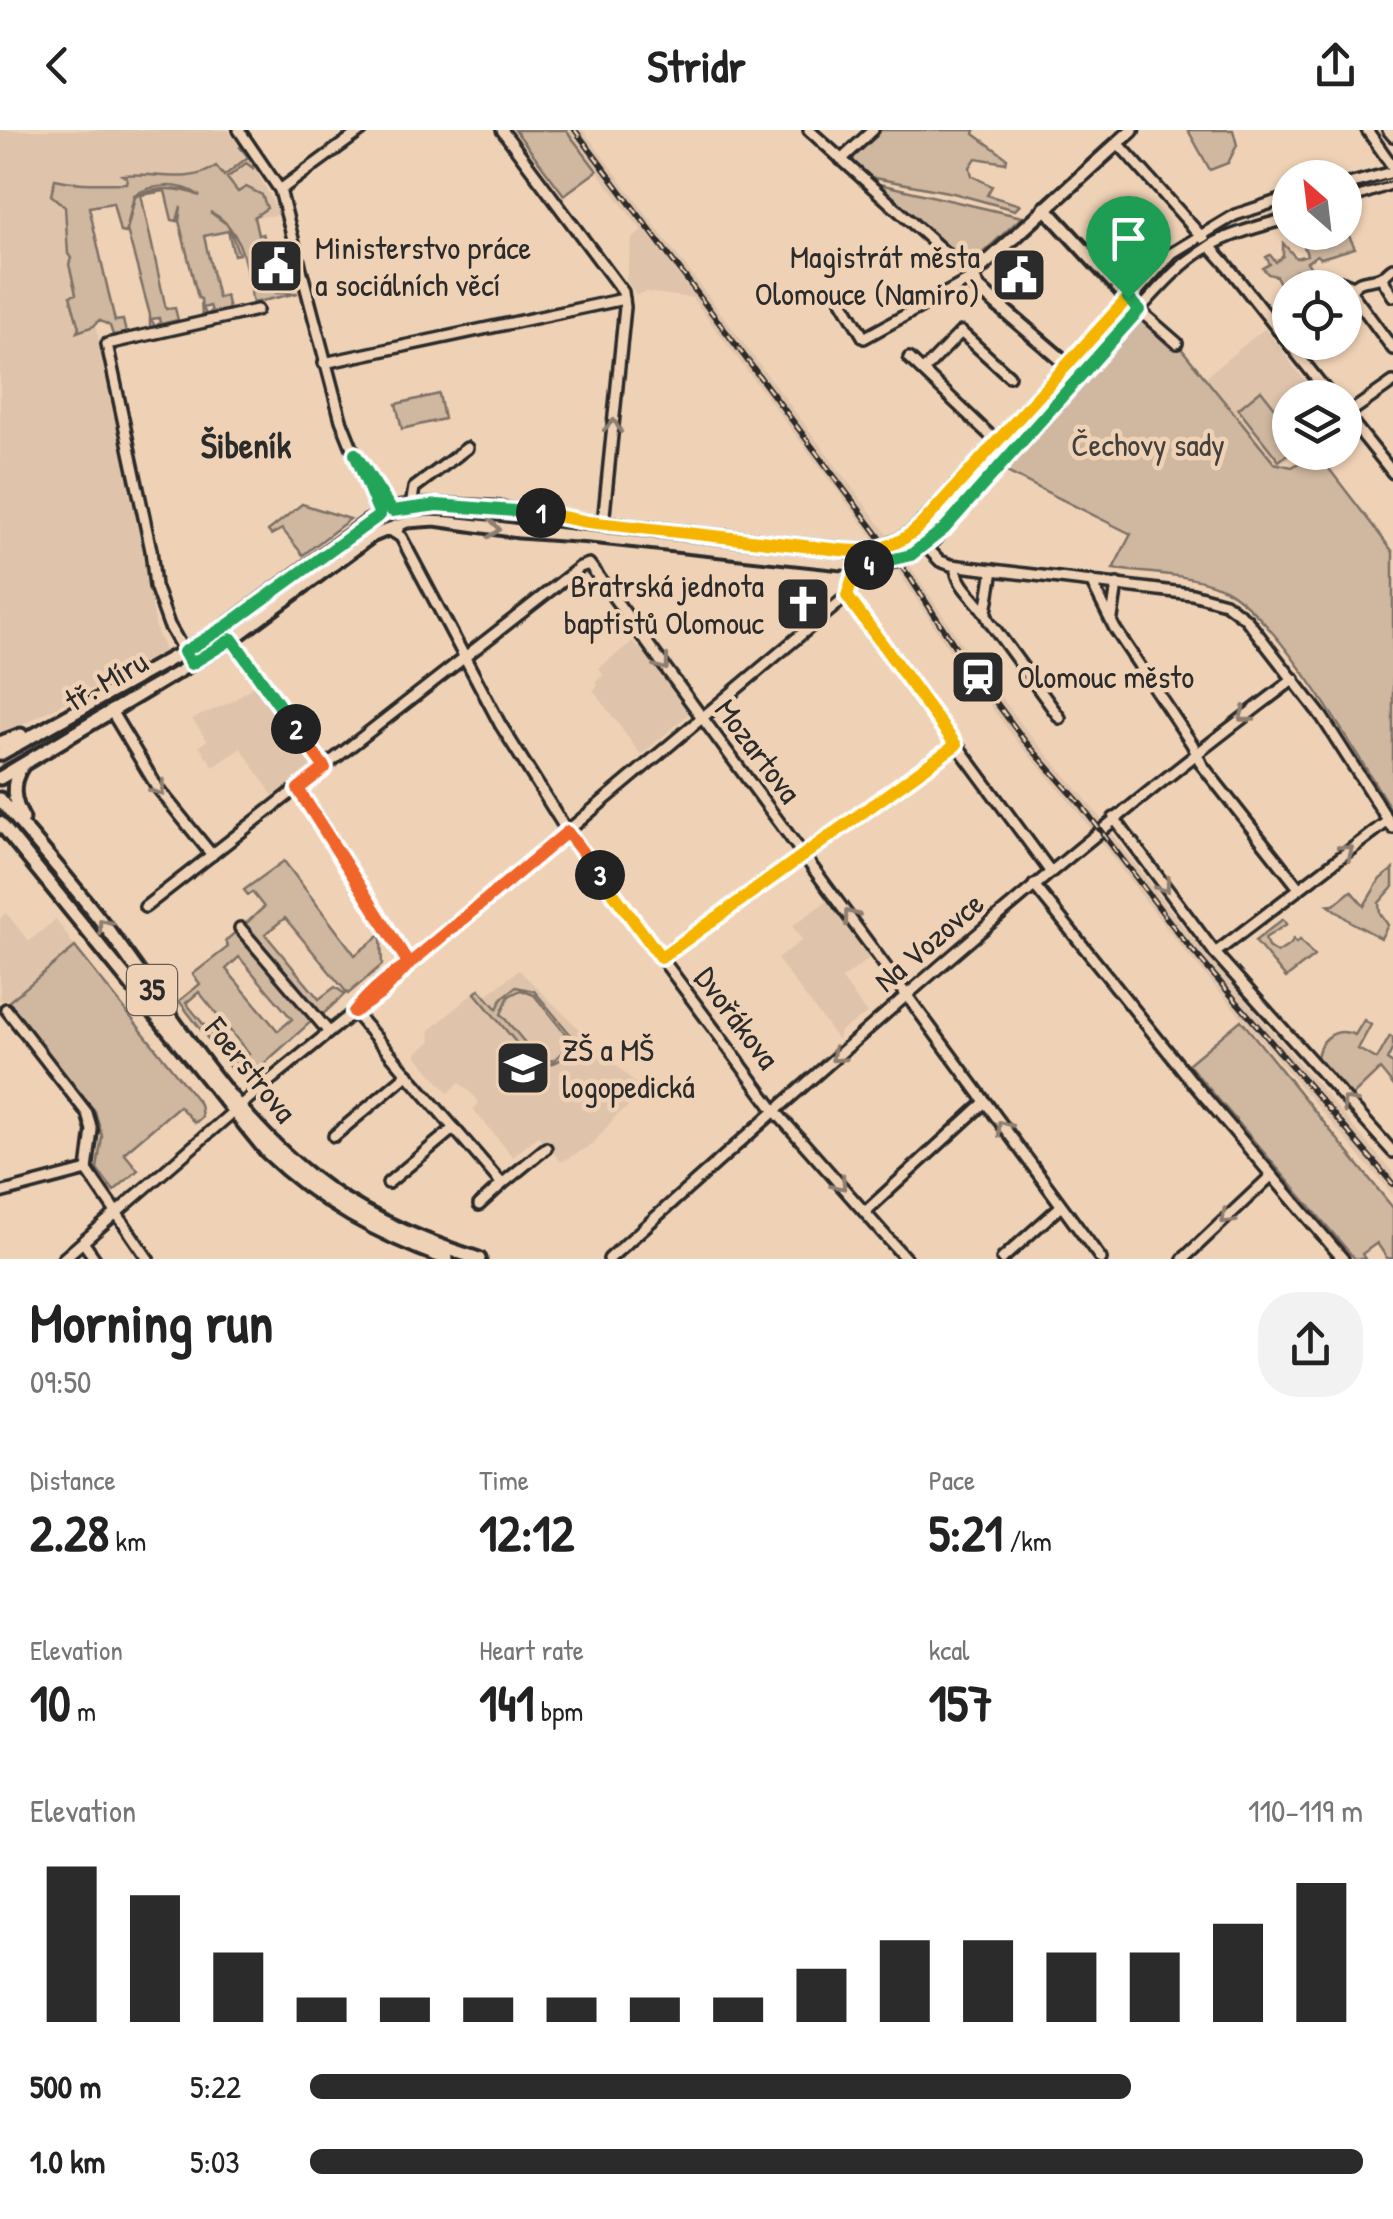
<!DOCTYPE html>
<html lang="en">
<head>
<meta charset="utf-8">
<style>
	:root { --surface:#fff; --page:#f2f2f2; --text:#222; --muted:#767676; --accent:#2b2b2b }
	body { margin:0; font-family:"Patrick Hand",sans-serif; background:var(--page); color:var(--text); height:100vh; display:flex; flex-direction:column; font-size:38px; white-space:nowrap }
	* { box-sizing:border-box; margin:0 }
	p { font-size:32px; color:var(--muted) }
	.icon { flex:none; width:55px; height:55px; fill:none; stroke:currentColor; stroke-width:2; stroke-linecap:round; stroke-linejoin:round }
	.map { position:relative; height:1129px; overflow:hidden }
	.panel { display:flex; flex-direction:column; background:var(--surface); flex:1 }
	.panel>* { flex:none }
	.needle { width:65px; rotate:332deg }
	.tools { position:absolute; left:1272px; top:30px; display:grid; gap:20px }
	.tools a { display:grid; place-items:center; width:90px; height:90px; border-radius:50%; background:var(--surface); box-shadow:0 2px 8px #0004; font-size:50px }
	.pin { position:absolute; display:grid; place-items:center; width:85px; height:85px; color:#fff; margin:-102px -42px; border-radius:50% 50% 50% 0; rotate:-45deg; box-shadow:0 0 10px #0007 }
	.pin .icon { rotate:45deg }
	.km { position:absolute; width:50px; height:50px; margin:-25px; border-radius:50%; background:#222; color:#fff; font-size:28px; line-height:50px; text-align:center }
	.round { display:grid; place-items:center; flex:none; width:105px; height:105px; border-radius:40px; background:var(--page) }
	.overview { display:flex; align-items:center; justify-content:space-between; height:170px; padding:0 30px }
	h1 { font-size:55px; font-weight:700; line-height:75px }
	.figures { display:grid; grid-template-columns:repeat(3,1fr); gap:15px; height:170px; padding:10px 30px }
	.figures div { display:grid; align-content:center }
	.figures b { font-size:50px; font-weight:700 }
	.figures small { font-size:28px; font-weight:400 }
	.figures p { font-size:28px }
	.chart { height:280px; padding:20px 30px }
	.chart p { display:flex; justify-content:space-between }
	.chart svg { width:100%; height:180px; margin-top:10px; stroke:var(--accent); stroke-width:6 }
	ul { padding:0 30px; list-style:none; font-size:32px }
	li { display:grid; grid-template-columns:160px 120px 1fr; align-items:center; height:75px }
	li i { height:25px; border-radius:12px; background:var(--accent) }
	header { display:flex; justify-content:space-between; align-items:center; height:130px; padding:0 30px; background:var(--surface); font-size:45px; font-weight:700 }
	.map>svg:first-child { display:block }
</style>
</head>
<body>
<header><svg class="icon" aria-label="back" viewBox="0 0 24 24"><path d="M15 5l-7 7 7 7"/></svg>Stridr<svg class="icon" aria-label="share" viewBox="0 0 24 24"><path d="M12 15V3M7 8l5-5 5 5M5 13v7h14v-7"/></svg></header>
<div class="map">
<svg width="1393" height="1129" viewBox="0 0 1393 1129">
	<rect width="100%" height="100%" fill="#efd2b6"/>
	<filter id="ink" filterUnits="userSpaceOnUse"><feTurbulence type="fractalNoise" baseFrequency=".01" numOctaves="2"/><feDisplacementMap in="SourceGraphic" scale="20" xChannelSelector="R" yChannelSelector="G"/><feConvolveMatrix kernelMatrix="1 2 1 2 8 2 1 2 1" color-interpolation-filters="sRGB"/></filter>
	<g filter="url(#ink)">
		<g fill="#dfc4ab">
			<path d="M0 0H228L248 25 280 85 257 87 198 73 196 52 63 60 129 336 156 499 166 523 120 549 86 561 11 601 0 603Z"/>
			<path d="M566 0H583L900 421 963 515 1026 600 1085 668 1188 803 1393 1043V1065L1177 812 1074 677 1015 609 951 523 898 441 692 168 645 162 636 165 626 149 632 109 642 101Z"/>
			<path d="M1264 199 1318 267 1290 268V322L1296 323 1279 335 1274 333 1205 247Z"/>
			<path d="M633 511 638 518 645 519 689 580 688 585 641 625 593 560 598 556 595 552 603 545 599 538Z"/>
			<path d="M256 554 311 632V637L273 666 241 618 214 637 199 616 207 610 192 589 231 572Z"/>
			<path d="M828 770 870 828 842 849 867 884 840 901 838 910 777 829 802 810 792 796Z"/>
			<path d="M6 783 29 811 56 789 75 817 8 870H0V788Z"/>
			<path d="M519 840 645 963 615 987 592 1015 561 1032 538 1006 513 1027 473 979 479 973 475 967 460 953 448 963 415 924 431 911 429 901 480 857 488 864Z"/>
		</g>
		<g fill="#cfb7a0" stroke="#7d7166" stroke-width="2.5" fill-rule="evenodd">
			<path d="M515 0H566L597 41 564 65Z"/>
			<path d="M880 0H975L974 4 1007 28 1006 33 976 28 970 37 972 46 992 56 987 65 1020 75 1015 80 953 63 869 47 854 33 853 26Z"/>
			<path d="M1188 0H1233L1237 15 1228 33 1210 40Z"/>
			<path d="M243 14 254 30 253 38 246 33 227 48 238 62 246 57 262 65 267 78 254 87 258 105 263 104 270 125 261 127 265 143 274 142 276 163H298L253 173C246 143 245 98 210 82L228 95 239 124 234 125 228 101 204 106 218 168 226 166 229 179 208 184 212 181 210 176 203 178 206 184 202 185 201 169 198 168 179 91 181 76 177 91 172 90 165 61 141 65 166 179 175 178 178 190 157 195 160 193 159 188 151 189 155 196 150 197V185L127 100 135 67C155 56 180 57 200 66 181 52 153 54 134 65L126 103 120 102 113 73 89 77 115 191 123 190 126 203 114 205V208L110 196 99 190 94 196 77 202 79 198 70 166 76 164 69 134 71 128 68 124 65 77 51 65 55 49C79 55 101 53 126 53L127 48 122 45C153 41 188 56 216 36L224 46 248 27 240 17Z"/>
			<path d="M875 53 1022 87 975 130 967 131 953 123Z"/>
			<path d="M1345 98 1355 118 1321 128 1317 125 1307 132 1311 138 1302 146 1297 140 1293 143 1294 149 1290 145 1286 148 1291 155 1284 161 1276 146 1268 144 1263 138 1270 134 1266 127 1270 125 1276 132 1283 126V113L1296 128 1307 125 1303 113 1312 110 1315 116 1332 114 1330 103 1338 106 1345 102Z"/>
			<path d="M1141 190 1169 216 1180 217 1274 333 1292 337 1317 323 1393 422V683C1360 630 1275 480 1220 457 1188 444 1147 443 1113 439L1131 404 1005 341Z"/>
			<path d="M1261 260 1290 297V322L1279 331 1238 279Z"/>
			<path d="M439 264 444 289 402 299 396 274Z"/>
			<path d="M302 374 350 389 303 425 282 399 271 405 268 401Z"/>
			<path d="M284 731 355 825 379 806 381 809 382 835 348 864 285 788 265 804 319 869 335 857 345 864 320 887 243 796 264 777 252 762 248 765 244 760Z"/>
			<path d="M1393 739V757L1379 773 1380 783 1388 795 1381 808 1351 792 1328 775H1334L1351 761 1364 776 1380 749Z"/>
			<path d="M1283 789 1287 794 1265 808 1268 817 1277 823 1291 814 1293 809 1296 813 1300 810 1314 826 1286 848 1255 811Z"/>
			<path d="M237 801 313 890 249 947 234 943 179 871 200 854 193 844 228 817 225 811ZM239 827 292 889 278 901 226 839ZM199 862 249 924 237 935 186 873Z"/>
			<path d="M75 817 200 974 202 987 195 993 179 976 124 1023 138 1040 114 1061 97 1039 102 1006 95 981 7 873Z"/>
			<path d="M516 857 534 861 571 905C574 922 561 933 545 935L549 942 544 946 475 863 479 859 497 879 502 868ZM521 860 534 865 567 906 565 920 554 930 541 932 501 884 509 866Z"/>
			<path d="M1241 890 1393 1078V1129L1387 1128 1377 1113 1362 1124 1365 1129H1355L1188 934Z"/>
			<path d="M1364 890 1371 895 1358 919 1377 929 1390 906 1393 908V918L1387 930 1393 934V955L1380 939 1350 968 1317 932C1317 910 1335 896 1355 905Z"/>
		</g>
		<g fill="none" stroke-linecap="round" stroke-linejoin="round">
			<g stroke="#2b2b2b" stroke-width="16">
				<g id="minor">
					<path d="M239 0 280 60 341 290 376 378 387 398 401 407 500 594 567 701 775 981 906 1129"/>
					<path d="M502 0 623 162 625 177 603 394"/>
					<path d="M809 0 973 148 864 208 841 169"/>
					<path d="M1367 0 1393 37"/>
					<path d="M1388 0 1393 6"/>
					<path d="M1118 13 1226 134 1332 268"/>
					<path d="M841 30 873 0"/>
					<path d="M1345 55 1393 42"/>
					<path d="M280 60 362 0"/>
					<path d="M1345 70 1393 53"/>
					<path d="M1393 138C1389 140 1386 145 1381 147 1370 152 1357 147 1351 162L1393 219"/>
					<path d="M1381 147 1393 166"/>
					<path d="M1331 158 1343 152 1353 156"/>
					<path d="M1278 200 1290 189"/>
					<path d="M1177 213 1139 180C1195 117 1210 109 1290 88"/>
					<path d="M909 228 997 312"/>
					<path d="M324 233 624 169"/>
					<path d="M1070 237 1172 123 1235 85 1290 67"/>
					<path d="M923 241 961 202 1009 246"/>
					<path d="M1345 283 1393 343"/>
					<path d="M1346 285 1393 252"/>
					<path d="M365 339 392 381 398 399"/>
					<path d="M411 376 414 358 467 318"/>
					<path d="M913 403 940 431 951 435 1192 464 1225 473 1246 489 1322 587 1393 698"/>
					<path d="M956 436C956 459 982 471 989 491L1060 588"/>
					<path d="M1091 451 1115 499 1192 614 1202 635 1299 758"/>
					<path d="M847 466 1050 741"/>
					<path d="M986 482 993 440"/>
					<path d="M1112 488 1117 454"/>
					<path d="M228 504 325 639"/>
					<path d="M191 534 169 495 155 456 151 420 107 214 257 180"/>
					<path d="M110 579 157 657 212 725"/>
					<path d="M299 659 409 833"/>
					<path d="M1114 688 1215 823 1393 1022"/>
					<path d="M1034 755 1194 954 1343 1129"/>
					<path d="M145 777 580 437 589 434 1101 1129"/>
					<path d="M240 798 328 901"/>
					<path d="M1215 823 1388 691"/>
					<path d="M661 827 956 615"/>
					<path d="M361 878 382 863 401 842"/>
					<path d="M6 879 87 983 92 1000 87 1040"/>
					<path d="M354 882 502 1054 546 1018"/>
					<path d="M334 1006 408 944"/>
					<path d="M87 1040 148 1129"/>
					<path d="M388 1053 454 998"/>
					<path d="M0 1063 87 1040"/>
					<path d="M479 1075 502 1054"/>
					<path d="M865 1082 985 972"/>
					<path d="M83 1112 95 1129"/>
					<path d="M63 1129 263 956 354 882 380 853 415 829 847 466 855 448 858 429"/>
					<path d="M609 1129C833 929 1054 729 1294 549"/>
					<path d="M1002 1129 1061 1076"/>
					<path d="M1183 1129 1271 1046"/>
				</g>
			</g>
			<g stroke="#2b2b2b" stroke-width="19">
				<g id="major">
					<path d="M0 613 21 605"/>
					<path d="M0 624 217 503 368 392 401 378 437 375 495 378 586 392 849 421C877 422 901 415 921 395L1068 235 977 157 973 145 1132 0"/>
					<path d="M22 636C10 654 13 671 23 689"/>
					<path d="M0 648 232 509 371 406 407 391 435 389 519 401 591 406 861 435 897 430 930 413 1139 180 1045 78"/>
					<path d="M0 669C37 714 76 757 111 804 171 884 230 983 309 1045 359 1085 418 1110 479 1129"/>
					<path d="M0 693 267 1022C319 1072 379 1104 447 1129"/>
				</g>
			</g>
			<use href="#minor" stroke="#efd2b6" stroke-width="9"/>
			<use href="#major" stroke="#efd2b6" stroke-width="11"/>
			<g stroke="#2b2b2b" stroke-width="2.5">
				<path d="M1345 65 1393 51"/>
				<path d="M0 637 217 513 369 402C394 386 419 384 448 386L858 430 894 426 921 412 1176 132 1219 103 1290 80"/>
			</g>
			<g stroke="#2b2b2b" stroke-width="6">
				<path id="rail" d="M575 0 911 449 956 518 1024 610 1078 671 1182 808 1393 1054"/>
			</g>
			<use href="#rail" stroke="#efd2b6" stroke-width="2.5" stroke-dasharray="8" stroke-linecap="butt"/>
		</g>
		<defs><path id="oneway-chevron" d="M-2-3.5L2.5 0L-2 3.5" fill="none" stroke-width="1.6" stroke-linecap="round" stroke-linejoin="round" transform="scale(2.5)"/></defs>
		<g stroke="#8d7e70">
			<use href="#oneway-chevron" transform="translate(613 296) rotate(-84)"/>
			<use href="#oneway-chevron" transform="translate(494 399) rotate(6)"/>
			<use href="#oneway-chevron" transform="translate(663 534) rotate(54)"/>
			<use href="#oneway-chevron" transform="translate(1245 586) rotate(142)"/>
			<use href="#oneway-chevron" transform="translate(159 659) rotate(54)"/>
			<use href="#oneway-chevron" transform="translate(1347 721) rotate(-38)"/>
			<use href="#oneway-chevron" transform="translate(1164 756) rotate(53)"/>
			<use href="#oneway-chevron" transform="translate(850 786) rotate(-127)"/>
			<use href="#oneway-chevron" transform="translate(104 795) rotate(-128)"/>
			<use href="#oneway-chevron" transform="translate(837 926) rotate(138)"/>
			<use href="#oneway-chevron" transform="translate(1348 973) rotate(-131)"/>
			<use href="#oneway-chevron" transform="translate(1003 997) rotate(-126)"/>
			<use href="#oneway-chevron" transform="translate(840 1054) rotate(48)"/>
			<use href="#oneway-chevron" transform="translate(1227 1088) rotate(137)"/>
		</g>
	</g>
	<g fill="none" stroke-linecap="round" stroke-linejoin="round" filter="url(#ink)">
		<g stroke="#fff" stroke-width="20">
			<path id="split-1" d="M541 383 588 392 840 420C871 423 898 418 921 395L1128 168"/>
		</g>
		<g stroke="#fff" stroke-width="20">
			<path id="split-2" d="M296 599 232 509 191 534 184 522 228 495 380 385 355 324 392 381 437 375 541 383"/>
		</g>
		<g stroke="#fff" stroke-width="20">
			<path id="split-3" d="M296 599 325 638 298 659 409 834 382 863 354 882C372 859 391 845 415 829L567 702 600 745"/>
		</g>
		<g stroke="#fff" stroke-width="20">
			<path id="split-4" d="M600 745 661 828 956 615 847 466 857 434 869 435"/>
		</g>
		<g stroke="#fff" stroke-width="20">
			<path id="split-5" d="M869 435 911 425 944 399 1139 180 1128 168"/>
		</g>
		<use href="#split-1" stroke="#f5b400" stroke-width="12"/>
		<use href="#split-2" stroke="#22a559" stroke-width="12"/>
		<use href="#split-3" stroke="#f0652b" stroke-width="12"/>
		<use href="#split-4" stroke="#f5b400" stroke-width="12"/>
		<use href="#split-5" stroke="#22a559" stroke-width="12"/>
	</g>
	<defs>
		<g id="civic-square" transform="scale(2.875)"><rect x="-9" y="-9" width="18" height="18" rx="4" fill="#2b2b2b" stroke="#efd2b6"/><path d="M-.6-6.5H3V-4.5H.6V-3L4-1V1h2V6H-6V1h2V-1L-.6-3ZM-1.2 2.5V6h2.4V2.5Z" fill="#fff"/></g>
		<g id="church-square" transform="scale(2.875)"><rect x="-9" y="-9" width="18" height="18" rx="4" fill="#2b2b2b" stroke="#efd2b6"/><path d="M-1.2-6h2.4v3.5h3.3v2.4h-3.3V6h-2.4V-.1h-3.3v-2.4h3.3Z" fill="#fff"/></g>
		<g id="station-square" transform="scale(2.875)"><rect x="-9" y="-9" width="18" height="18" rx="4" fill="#2b2b2b" stroke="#efd2b6"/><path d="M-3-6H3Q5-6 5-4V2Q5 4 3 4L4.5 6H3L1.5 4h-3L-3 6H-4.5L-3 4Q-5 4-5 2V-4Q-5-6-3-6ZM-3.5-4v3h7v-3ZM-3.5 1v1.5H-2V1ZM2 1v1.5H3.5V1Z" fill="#fff"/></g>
		<g id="school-square" transform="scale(2.875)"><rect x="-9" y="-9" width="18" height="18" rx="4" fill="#2b2b2b" stroke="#efd2b6"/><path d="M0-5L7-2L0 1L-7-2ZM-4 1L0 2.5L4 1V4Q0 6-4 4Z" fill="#fff"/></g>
	</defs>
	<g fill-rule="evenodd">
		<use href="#civic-square" x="276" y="136"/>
		<use href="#civic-square" x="1019" y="145"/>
		<use href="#church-square" x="803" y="474"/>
		<use href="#station-square" x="978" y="547"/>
		<use href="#school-square" x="523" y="938"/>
	</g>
	<g text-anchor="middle" stroke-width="9" stroke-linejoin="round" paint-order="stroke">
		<rect fill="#efd2b6" stroke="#665d55" stroke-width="2.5" x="127" y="835" width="50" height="50" rx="8"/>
		<g font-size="30" font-weight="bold" fill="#2b2b2b">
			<text x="152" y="870">35</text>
		</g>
		<g font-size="32" fill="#2b2b2b" stroke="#efd2b6" text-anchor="start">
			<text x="315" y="129">Ministerstvo práce<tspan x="315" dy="37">a sociálních věcí</tspan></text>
			<text x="980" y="138" text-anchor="end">Magistrát města<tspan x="980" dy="37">Olomouce (Namiro)</tspan></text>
			<text x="764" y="467" text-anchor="end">Bratrská jednota<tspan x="764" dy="37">baptistů Olomouc</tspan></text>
			<text x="1017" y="558">Olomouc město</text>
			<text x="562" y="931">ZŠ a MŠ<tspan x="562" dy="37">logopedická</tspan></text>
		</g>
		<g font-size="32" fill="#44403d" stroke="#efd2b6">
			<text x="1148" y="326">Čechovy sady</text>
		</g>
		<g font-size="32" fill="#2b2b2b" stroke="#efd2b6">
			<text transform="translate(106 551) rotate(-30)" y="11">tř. Míru</text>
			<text transform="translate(758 621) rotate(53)" y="11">Mozartova</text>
			<text transform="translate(929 812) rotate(-41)" y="11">Na Vozovce</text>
			<text transform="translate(737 888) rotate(53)" y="11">Dvořákova</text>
			<text transform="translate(251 940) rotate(51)" y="11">Foerstrova</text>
		</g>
		<g font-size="35" font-weight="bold" fill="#2b2b2b" stroke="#efd2b6">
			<text x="246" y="328">Šibeník</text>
		</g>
	</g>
</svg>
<div class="tools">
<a><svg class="needle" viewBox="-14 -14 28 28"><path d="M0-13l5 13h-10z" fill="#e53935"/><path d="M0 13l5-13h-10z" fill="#767676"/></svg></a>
<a><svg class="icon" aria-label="locate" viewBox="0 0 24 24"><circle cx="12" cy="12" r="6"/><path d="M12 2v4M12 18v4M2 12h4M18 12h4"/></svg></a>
<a><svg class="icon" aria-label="layers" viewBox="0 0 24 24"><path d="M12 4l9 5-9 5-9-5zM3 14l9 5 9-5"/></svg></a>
</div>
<div class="pin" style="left:1128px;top:168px;background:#1e9e55"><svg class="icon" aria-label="arrive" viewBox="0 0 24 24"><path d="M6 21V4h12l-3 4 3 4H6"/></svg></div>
<b class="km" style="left:541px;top:383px">1</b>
<b class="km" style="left:296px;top:599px">2</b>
<b class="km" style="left:600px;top:745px">3</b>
<b class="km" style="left:869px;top:435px">4</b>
</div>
<section class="panel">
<div class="overview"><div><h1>Morning run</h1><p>09:50</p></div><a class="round"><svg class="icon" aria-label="share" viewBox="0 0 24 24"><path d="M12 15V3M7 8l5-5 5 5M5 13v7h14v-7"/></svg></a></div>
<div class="figures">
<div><p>Distance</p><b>2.28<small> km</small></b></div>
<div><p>Time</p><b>12:12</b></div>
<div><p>Pace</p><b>5:21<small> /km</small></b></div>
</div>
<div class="figures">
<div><p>Elevation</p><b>10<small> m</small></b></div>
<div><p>Heart rate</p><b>141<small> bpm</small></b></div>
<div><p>kcal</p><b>157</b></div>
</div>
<div class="chart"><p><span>Elevation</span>110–119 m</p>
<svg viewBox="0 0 160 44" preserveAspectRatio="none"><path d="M5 44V6M15 44V13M25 44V27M35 44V38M45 44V38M55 44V38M65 44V38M75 44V38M85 44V38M95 44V31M105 44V24M115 44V24M125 44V27M135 44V27M145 44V20M155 44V10"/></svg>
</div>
<ul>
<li><b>500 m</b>5:22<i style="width:78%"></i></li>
<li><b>1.0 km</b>5:03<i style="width:100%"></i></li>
</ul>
</section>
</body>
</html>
